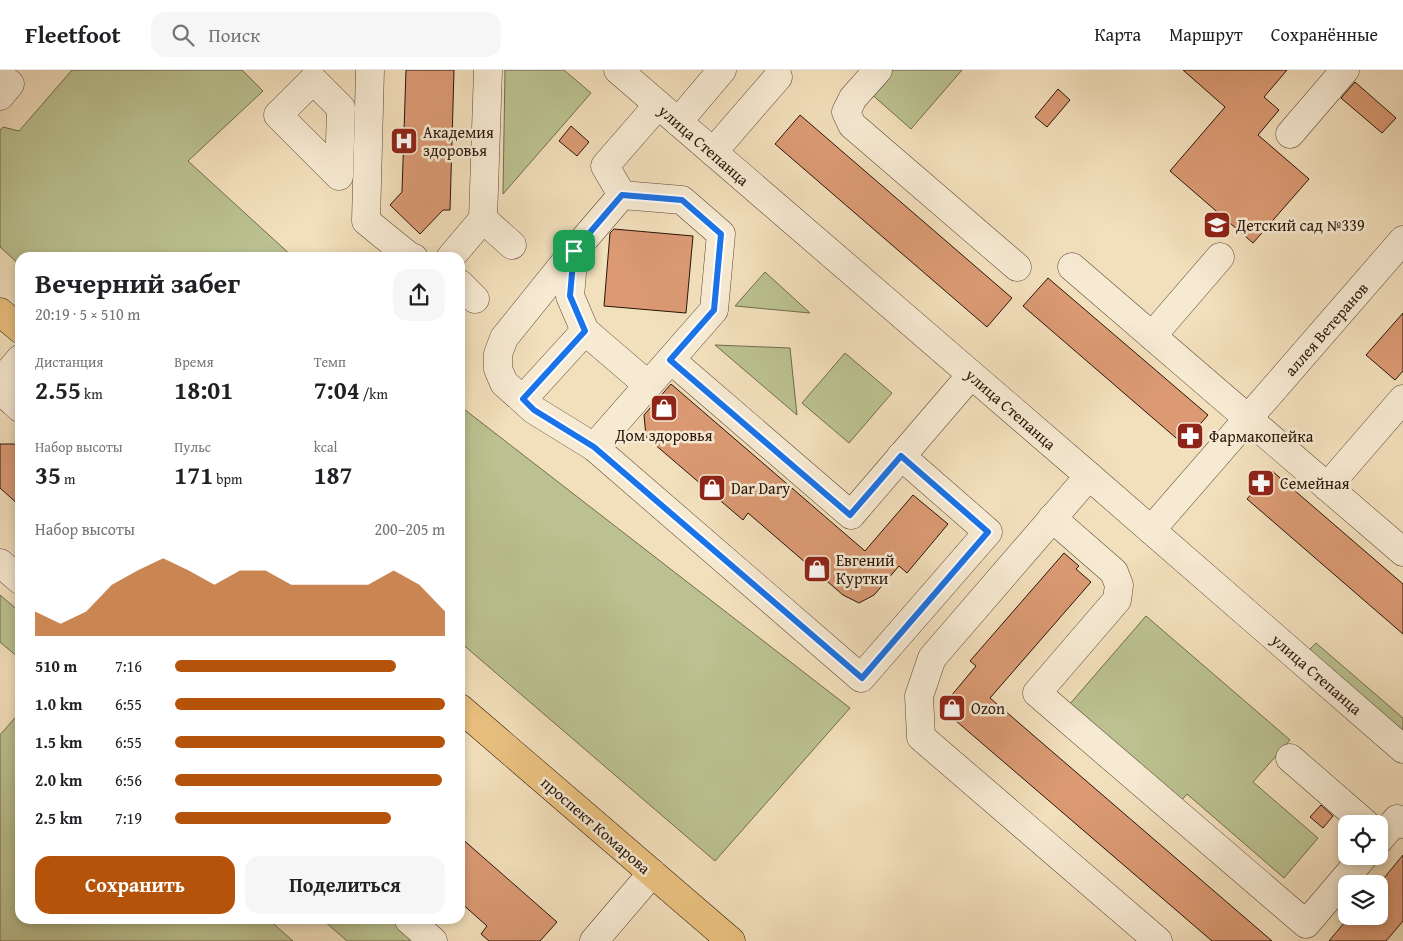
<!DOCTYPE html>
<html lang="ru">
<head>
<meta charset="utf-8">
<style>
	:root { --surface:#fff; --page:#f6f6f6; --text:#202124; --muted:#757577; --line:#e0e0e0; --accent:#b45309 }
	body { margin:0; font-family:"Gentium Book Plus",serif; background:var(--page); color:var(--text); height:100vh; display:flex; flex-direction:column; font-size:19px; white-space:nowrap }
	* { box-sizing:border-box; margin:0 }
	p { font-size:16px; color:var(--muted) }
	.icon { flex:none; width:28px; height:28px; fill:none; stroke:currentColor; stroke-width:2; stroke-linecap:round; stroke-linejoin:round }
	.map { position:relative; flex:1; overflow:hidden }
	.details { position:absolute; left:15px; top:182px; width:450px; height:672px; display:flex; flex-direction:column; background:var(--surface); border-radius:15px; box-shadow:0 2px 8px #0003 }
	.details>* { flex:none }
	.tools { position:absolute; left:1338px; top:745px; display:grid; gap:10px }
	.tools a { display:grid; place-items:center; width:50px; height:50px; border-radius:10px; background:var(--surface); box-shadow:0 2px 8px #0003; font-size:25px }
	.pin { position:absolute; display:grid; place-items:center; width:42px; height:42px; color:#fff; margin:-21px; border-radius:10px; box-shadow:0 2px 8px #0006 }
	.round { display:grid; place-items:center; flex:none; width:52px; height:52px; border-radius:15px; background:var(--page) }
	.headline { display:flex; align-items:center; justify-content:space-between; height:85px; padding:0 20px }
	h1 { font-size:28px; font-weight:700; line-height:38px }
	.stats { display:grid; grid-template-columns:repeat(3,1fr); gap:8px; height:85px; padding:5px 20px }
	.stats div { display:grid; align-content:center }
	.stats b { font-size:25px; font-weight:700 }
	.stats small { font-size:14px; font-weight:400 }
	.stats p { font-size:14px }
	.chart { height:140px; padding:10px 20px }
	.chart p { display:flex; justify-content:space-between }
	.chart svg { width:100%; height:90px; margin-top:5px; fill:var(--accent); opacity:.7 }
	.primary-button { display:flex; gap:10px; margin-top:auto; padding:10px 20px }
	.primary-button a { flex:1; height:58px; border-radius:15px; background:var(--accent); color:#fff; font-size:20px; font-weight:700; line-height:58px; text-align:center }
	.primary-button a+a { background:var(--page); color:var(--text) }
	ul { padding:0 20px; list-style:none; font-size:16px }
	li { display:grid; grid-template-columns:80px 60px 1fr; align-items:center; height:38px }
	li i { height:12px; border-radius:6px; background:var(--accent) }
	header { display:flex; align-items:center; gap:30px; box-sizing:border-box; height:70px; padding:0 25px; background:var(--surface); border-bottom:1px solid var(--line) }
	header strong { font-size:24px }
	nav { display:flex; gap:28px; margin-inline-start:auto; font-size:18px }
	.search { width:350px; height:45px; background:var(--page); display:flex; align-items:center; gap:12px; box-sizing:border-box; padding:0 18px; border-radius:15px; color:var(--muted); font-size:19px }
	.map>svg:first-child { display:block }
</style>
</head>
<body>
<header>
<strong>Fleetfoot</strong>
<div class="search"><svg class="icon" aria-label="search" viewBox="0 0 24 24"><circle cx="10" cy="10" r="6"/><path d="M15 15l6 6"/></svg>Поиск</div>
<nav><a>Карта</a><a>Маршрут</a><a>Сохранённые</a></nav>
</header>
<div class="map">
<svg width="1403" height="871" viewBox="0 0 1403 871">
	<rect width="100%" height="100%" fill="#f2dfbb"/>
	<filter id="stains"><feTurbulence type="fractalNoise" baseFrequency=".004" numOctaves="4"/><feColorMatrix values="0 0 0 0 .2 0 0 0 0 .09 0 0 0 0 .02 0 0 0 .5 -.17"/></filter>
	<radialGradient id="worn" r=".72"><stop offset=".6" stop-color="#630" stop-opacity="0"/><stop offset="1" stop-color="#630" stop-opacity=".3"/></radialGradient>
	<g fill="#bbc190" stroke="#726b4c">
		<path d="M72 0H242L263 21 188 91 293 187 20 188V195L0 177V60L3 57 19 61Z"/>
		<path d="M505 0H564L591 23 503 124Z"/>
		<path d="M888 0H962L911 59 869 22Z"/>
		<path d="M765 202 810 243 735 236Z"/>
		<path d="M715 275 790 278 797 345Z"/>
		<path d="M845 283 892 323 849 373 802 333Z"/>
		<path d="M460 336 850 638 715 791 460 572Z"/>
		<path d="M0 525 20 542V587L19 588 0 572Z"/>
		<path d="M1146 546 1290 670 1253 712 1318 768 1284 808 1187 724 1181 731 1069 635Z"/>
		<path d="M1316 573 1403 648V665L1324 597 1310 579Z"/>
		<path d="M20 642V850H269L293 871H0V665Z"/>
		<path d="M323 850H392L412 867 409 871H347Z"/>
	</g>
	<g fill="#db9a74" stroke="#281508">
		<path d="M406 0H454L450 140H443L420 164 390 135 402 122Z"/>
		<path d="M1183 0H1287L1264 27 1279 40 1258 65 1309 109 1253 173 1170 101 1225 37Z"/>
		<path d="M1355 12 1396 48 1382 63 1341 28Z"/>
		<path d="M1058 19 1070 30 1047 57 1035 47Z"/>
		<path d="M800 45 1012 228 987 257 775 74Z"/>
		<path d="M571 56 589 72 577 86 559 71Z"/>
		<path d="M614 159 693 166 686 243 604 236 610 163Z"/>
		<path d="M1048 208 1208 345 1183 374 1023 236Z"/>
		<path d="M1403 243V301L1395 310 1366 285Z"/>
		<path d="M671 314 865 481 913 425 948 454 907 503 899 496 874 525 859 533 843 525 748 443 743 450 646 367 644 345Z"/>
		<path d="M0 374H14L20 379V436L0 418Z"/>
		<path d="M1272 401 1403 514V564L1247 429Z"/>
		<path d="M1064 483 1079 496 1076 499 1091 512 990 628 1272 871H1212L941 638 976 596 970 591Z"/>
		<path d="M1321 735 1333 746 1323 758 1310 747Z"/>
		<path d="M460 767 557 852 540 871H489L481 864 487 856 460 832Z"/>
		<path d="M1403 785V851L1386 871H1329L1350 846H1379V814Z"/>
	</g>
	<g fill="none" stroke-linecap="round" stroke-linejoin="round">
		<g stroke="#5a4835" stroke-width="29">
			<g id="minor">
				<path d="M370 0 366 151 409 186 414 188"/>
				<path d="M618 0 1089 406 1403 679"/>
				<path d="M878 0 853 28 846 42 852 55 1017 197"/>
				<path d="M0 6 10 14 0 26"/>
				<path d="M313 10 341 38 339 106 278 45Z"/>
				<path d="M678 52 722 0"/>
				<path d="M1290 64 1345 0"/>
				<path d="M713 82 778 7"/>
				<path d="M483 149 512 175"/>
				<path d="M574 181 504 268 498 284V299L504 313 534 340 594 377 861 608 988 462 901 386"/>
				<path d="M450 188 483 149 488 0"/>
				<path d="M1072 197 1403 482"/>
				<path d="M460 214 475 229"/>
				<path d="M1152 266 1220 187"/>
				<path d="M671 290 851 445 971 305"/>
				<path d="M0 312 20 289"/>
				<path d="M648 315 585 261 570 226 574 181 622 125 605 96 658 35"/>
				<path d="M0 320 20 338"/>
				<path d="M523 329 585 261"/>
				<path d="M594 377 714 240 721 164 682 130 622 125"/>
				<path d="M1089 406 932 588 919 626 921 667 1158 871"/>
				<path d="M1327 417 1403 329"/>
				<path d="M1052 448 1114 502 1119 515 1117 530 1037 623 1306 854 1364 786"/>
				<path d="M1151 460 1403 170"/>
				<path d="M0 493 20 510"/>
				<path d="M1290 688 1366 754"/>
				<path d="M1379 770 1397 749 1403 754"/>
				<path d="M409 850 433 871"/>
				<path d="M594 871 652 803"/>
			</g>
		</g>
		<g stroke="#281508" stroke-width="29">
			<g id="major">
				<path d="M0 242 20 259"/>
				<path d="M460 638 731 871"/>
			</g>
		</g>
		<use href="#minor" stroke="#f7ead3" stroke-width="28"/>
		<use href="#major" stroke="#e9c07e" stroke-width="28"/>
	</g>
	<g fill="none" stroke-linecap="round" stroke-linejoin="round">
		<g stroke="#fff" stroke-width="10">
			<path id="route" d="M622 125 682 130 721 164 714 240 670 290 850 445 901 386 988 462 862 608 594 377 534 340 523 329 585 261 570 226 574 181Z"/>
		</g>
		<use href="#route" stroke="#1a73e8" stroke-width="6"/>
	</g>
	<defs>
		<g id="hospital-square" transform="scale(1.4375)"><rect x="-9" y="-9" width="18" height="18" rx="4" fill="#8f2418" stroke="#f7ead3"/><path d="M-5-5h3v3.5h4V-5h3V5h-3V1.5h-4V5h-3Z" fill="#fff"/></g>
		<g id="school-square" transform="scale(1.4375)"><rect x="-9" y="-9" width="18" height="18" rx="4" fill="#8f2418" stroke="#f7ead3"/><path d="M0-5L7-2L0 1L-7-2ZM-4 1L0 2.5L4 1V4Q0 6-4 4Z" fill="#fff"/></g>
		<g id="shop-square" transform="scale(1.4375)"><rect x="-9" y="-9" width="18" height="18" rx="4" fill="#8f2418" stroke="#f7ead3"/><path d="M-5-2.5h2.3a2.7 3.5 0 0 1 5.4 0H5L5.5 6h-11ZM-1.5-2.5h3a1.5 2.3 0 0 0-3 0Z" fill="#fff"/></g>
		<g id="pharmacy-square" transform="scale(1.4375)"><rect x="-9" y="-9" width="18" height="18" rx="4" fill="#8f2418" stroke="#f7ead3"/><path d="M-2-6h4v4h4v4h-4v4h-4v-4h-4v-4h4Z" fill="#fff"/></g>
	</defs>
	<g fill-rule="evenodd">
		<use href="#hospital-square" x="404" y="71"/>
		<use href="#school-square" x="1217" y="155"/>
		<use href="#shop-square" x="664" y="338"/>
		<use href="#pharmacy-square" x="1190" y="366"/>
		<use href="#pharmacy-square" x="1261" y="413"/>
		<use href="#shop-square" x="712" y="418"/>
		<use href="#shop-square" x="817" y="499"/>
		<use href="#shop-square" x="952" y="638"/>
	</g>
	<g text-anchor="middle" stroke-width="5" stroke-linejoin="round" paint-order="stroke">
		<g font-size="16" fill="#281508" stroke="#f7ead3" text-anchor="start">
			<text x="423" y="68">Академия<tspan x="423" dy="18">здоровья</tspan></text>
			<text x="1236" y="161">Детский сад №339</text>
			<text x="664" y="371" text-anchor="middle">Дом здоровья</text>
			<text x="1209" y="372">Фармакопейка</text>
			<text x="1280" y="419">Семейная</text>
			<text x="731" y="424">Dar Dary</text>
			<text x="836" y="496">Евгений<tspan x="836" dy="18">Куртки</tspan></text>
			<text x="971" y="644">Ozon</text>
		</g>
		<g font-size="16" fill="#281508" stroke="#f7ead3">
			<text transform="translate(704 75) rotate(41)" y="6">улица Степанца</text>
			<text transform="translate(1326 259) rotate(-49)" y="6">аллея Ветеранов</text>
			<text transform="translate(1011 339) rotate(41)" y="6">улица Степанца</text>
			<text transform="translate(1317 604) rotate(41)" y="6">улица Степанца</text>
			<text transform="translate(596 755) rotate(41)" y="6">проспект Комарова</text>
		</g>
	</g>
	<rect width="100%" height="100%" filter="url(#stains)"/>
	<rect width="100%" height="100%" fill="url(#worn)"/>
</svg>
<div class="tools">
<a><svg class="icon" aria-label="locate" viewBox="0 0 24 24"><circle cx="12" cy="12" r="6"/><path d="M12 2v4M12 18v4M2 12h4M18 12h4"/></svg></a>
<a><svg class="icon" aria-label="layers" viewBox="0 0 24 24"><path d="M12 4l9 5-9 5-9-5zM3 14l9 5 9-5"/></svg></a>
</div>
<div class="pin" style="left:574px;top:181px;background:#1e9e55"><svg class="icon" aria-label="arrive" viewBox="0 0 24 24"><path d="M6 21V4h12l-3 4 3 4H6"/></svg></div>
<section class="details">
<div class="headline"><div><h1>Вечерний забег</h1><p>20:19 · 5 × 510 m</p></div><a class="round"><svg class="icon" aria-label="share" viewBox="0 0 24 24"><path d="M12 15V3M7 8l5-5 5 5M5 13v7h14v-7"/></svg></a></div>
<div class="stats">
<div><p>Дистанция</p><b>2.55<small> km</small></b></div>
<div><p>Время</p><b>18:01</b></div>
<div><p>Темп</p><b>7:04<small> /km</small></b></div>
</div>
<div class="stats">
<div><p>Набор высоты</p><b>35<small> m</small></b></div>
<div><p>Пульс</p><b>171<small> bpm</small></b></div>
<div><p>kcal</p><b>187</b></div>
</div>
<div class="chart"><p><span>Набор высоты</span>200–205 m</p>
<svg viewBox="0 0 160 44" preserveAspectRatio="none"><path d="M0 44V32L10 38L20 32L30 19L40 12L50 6L60 12L70 19L80 12L90 12L100 19L110 19L120 19L130 19L140 12L150 19L160 32V44z"/></svg>
</div>
<ul>
<li><b>510 m</b>7:16<i style="width:82%"></i></li>
<li><b>1.0 km</b>6:55<i style="width:100%"></i></li>
<li><b>1.5 km</b>6:55<i style="width:100%"></i></li>
<li><b>2.0 km</b>6:56<i style="width:99%"></i></li>
<li><b>2.5 km</b>7:19<i style="width:80%"></i></li>
</ul>
<div class="primary-button"><a>Сохранить</a><a>Поделиться</a></div>
</section>
</div>
</body>
</html>
